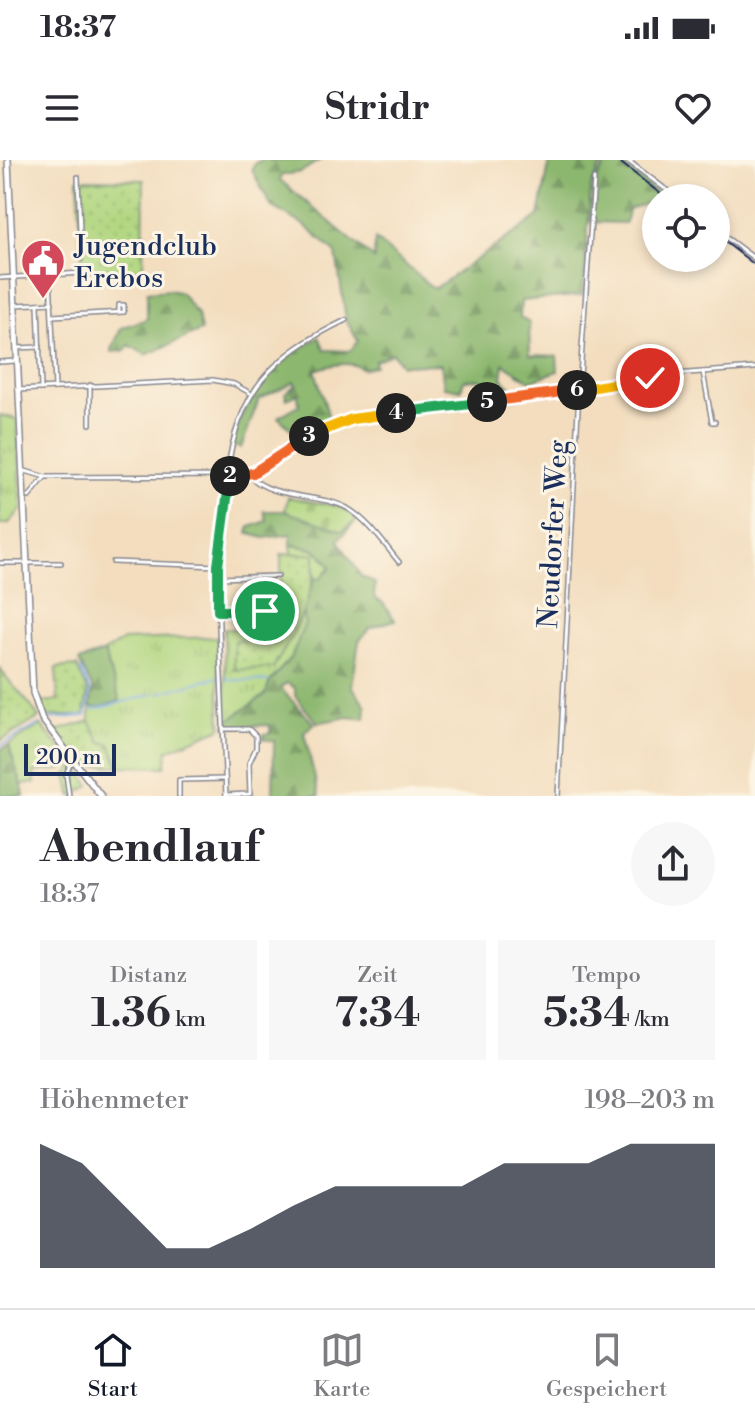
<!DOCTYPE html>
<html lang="de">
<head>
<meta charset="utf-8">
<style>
	:root { --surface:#fff; --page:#f7f7f7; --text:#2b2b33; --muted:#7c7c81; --line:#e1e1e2; --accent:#111827 }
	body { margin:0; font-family:"Libre Bodoni",serif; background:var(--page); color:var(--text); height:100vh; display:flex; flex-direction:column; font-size:30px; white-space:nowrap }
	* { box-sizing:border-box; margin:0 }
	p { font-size:26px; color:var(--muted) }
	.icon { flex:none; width:44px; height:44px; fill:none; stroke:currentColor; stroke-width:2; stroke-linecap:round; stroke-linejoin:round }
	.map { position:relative; height:636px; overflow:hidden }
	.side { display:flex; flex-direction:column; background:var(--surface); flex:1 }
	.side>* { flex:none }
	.fabs { position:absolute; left:642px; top:24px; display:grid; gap:16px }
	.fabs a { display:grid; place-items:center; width:88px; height:88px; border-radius:50%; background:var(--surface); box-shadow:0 4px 12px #0003; font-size:40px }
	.scale { position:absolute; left:24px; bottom:20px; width:92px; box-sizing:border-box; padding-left:8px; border:4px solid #1b2f5e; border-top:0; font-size:22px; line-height:28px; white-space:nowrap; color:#1b2f5e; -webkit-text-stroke:6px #fcf5e5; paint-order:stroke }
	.pin { position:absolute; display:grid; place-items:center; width:68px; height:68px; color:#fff; margin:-34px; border:4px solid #fff; border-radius:50%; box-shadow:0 2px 8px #0007 }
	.km { position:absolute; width:40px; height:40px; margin:-20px; border-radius:50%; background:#222; color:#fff; font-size:22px; line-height:40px; text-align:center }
	.round { display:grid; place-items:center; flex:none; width:84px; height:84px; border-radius:42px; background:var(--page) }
	.head { display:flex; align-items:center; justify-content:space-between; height:136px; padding:0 40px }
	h1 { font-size:44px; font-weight:700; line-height:60px }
	.metrics { display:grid; grid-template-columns:repeat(3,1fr); gap:12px; height:136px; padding:8px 40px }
	.metrics div { display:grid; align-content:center; border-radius:0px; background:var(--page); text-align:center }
	.metrics b { font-size:40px; font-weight:700 }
	.metrics small { font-size:22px; font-weight:400 }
	.metrics p { font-size:22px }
	.chart { height:224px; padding:16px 40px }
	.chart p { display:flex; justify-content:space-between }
	.chart svg { width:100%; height:144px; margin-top:8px; fill:var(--accent); opacity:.7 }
	.status { display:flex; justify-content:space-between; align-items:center; height:56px; padding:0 40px; background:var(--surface); direction:ltr }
	.status svg { height:22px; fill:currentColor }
	header { display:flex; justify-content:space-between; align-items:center; height:104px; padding:0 40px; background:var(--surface); font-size:36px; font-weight:700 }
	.tabs { display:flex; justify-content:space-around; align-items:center; height:112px; border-top:2px solid var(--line); background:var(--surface); font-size:22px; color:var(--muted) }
	.tabs a { display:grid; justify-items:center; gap:4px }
	.tabs .on { color:var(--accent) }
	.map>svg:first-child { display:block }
</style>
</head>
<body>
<div class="status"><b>18:37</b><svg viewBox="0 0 49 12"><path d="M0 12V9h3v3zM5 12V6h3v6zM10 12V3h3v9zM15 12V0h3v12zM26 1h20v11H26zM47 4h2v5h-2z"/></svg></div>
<header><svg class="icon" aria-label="menu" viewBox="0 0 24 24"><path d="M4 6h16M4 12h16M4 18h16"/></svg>Stridr<svg class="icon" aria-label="heart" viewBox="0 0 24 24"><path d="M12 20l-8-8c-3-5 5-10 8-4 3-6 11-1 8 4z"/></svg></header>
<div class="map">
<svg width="755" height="636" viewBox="0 0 755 636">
	<defs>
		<pattern id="grass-tufts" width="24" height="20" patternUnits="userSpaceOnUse" patternTransform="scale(2)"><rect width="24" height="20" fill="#b0d67f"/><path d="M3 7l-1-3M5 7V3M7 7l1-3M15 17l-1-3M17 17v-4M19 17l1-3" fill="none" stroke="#97b870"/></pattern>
		<pattern id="forest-firs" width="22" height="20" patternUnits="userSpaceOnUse" patternTransform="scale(2)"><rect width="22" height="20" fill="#8cb76e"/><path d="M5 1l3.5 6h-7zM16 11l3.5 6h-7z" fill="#72955e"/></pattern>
		<pattern id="cemetery-stones" width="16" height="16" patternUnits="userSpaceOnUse" patternTransform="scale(2)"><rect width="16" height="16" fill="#b0d67f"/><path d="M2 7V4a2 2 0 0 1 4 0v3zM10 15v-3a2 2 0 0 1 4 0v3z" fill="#97b870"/></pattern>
		<pattern id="garden-dots" width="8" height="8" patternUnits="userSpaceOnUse" patternTransform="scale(2)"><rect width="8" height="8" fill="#b0d67f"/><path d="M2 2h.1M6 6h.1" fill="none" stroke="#97b870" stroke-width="1.8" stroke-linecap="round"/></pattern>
	</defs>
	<rect width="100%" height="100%" fill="#fcf5e5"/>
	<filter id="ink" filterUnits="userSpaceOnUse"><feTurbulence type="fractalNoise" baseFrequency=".0125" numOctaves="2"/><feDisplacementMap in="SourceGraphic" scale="16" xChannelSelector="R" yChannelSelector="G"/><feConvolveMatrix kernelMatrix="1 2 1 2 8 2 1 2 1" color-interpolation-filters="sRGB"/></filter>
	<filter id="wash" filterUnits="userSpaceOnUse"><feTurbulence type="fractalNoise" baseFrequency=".006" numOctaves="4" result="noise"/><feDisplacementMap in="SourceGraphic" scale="32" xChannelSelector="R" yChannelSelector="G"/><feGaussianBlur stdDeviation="1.8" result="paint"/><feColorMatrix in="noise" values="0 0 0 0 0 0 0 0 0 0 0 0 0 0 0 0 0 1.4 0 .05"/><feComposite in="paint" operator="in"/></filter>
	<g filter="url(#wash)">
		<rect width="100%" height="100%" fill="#f3ddbe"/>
		<g fill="url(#grass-tufts)" stroke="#66826e" stroke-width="2">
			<path d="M0 255 17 259 22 349 8 364H0Z"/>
			<path d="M291 385C310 387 321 389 331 407L320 419 315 418V395L292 394Z"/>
			<path d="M303 449 306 463 292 496 270 522 265 535 226 562 224 469H262L261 479 234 510 295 467Z"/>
			<path d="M217 477 221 568 168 590 165 607 119 606 110 584 101 583 90 561V546L97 548 120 541 104 492 123 480Z"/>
			<path d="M41 565 67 596 63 609 34 612 35 623 22 625 12 605 9 585Z"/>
		</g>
		<g fill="url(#forest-firs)" stroke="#547366" stroke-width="2">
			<path d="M262 0H320L301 12 282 15 280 20 374 99 375 79 434 129 539 56 550 0H604L591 26 583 135 521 141 520 157 529 163 530 195 557 196 558 211 530 221 504 204 502 218 522 237 501 240 482 219 464 220 461 230 444 227 441 204 402 205 392 193 374 201 375 206 363 209C349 200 331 205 315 210L329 258 318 266 311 259 292 270 278 257 299 245 298 234 287 239 285 233 296 225 294 222 259 239 241 288 231 285C244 236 275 202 319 177L325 190 350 191 358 181 346 160 336 93 304 65 271 46 252 10 255 3Z"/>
			<path d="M608 0H615L664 38 629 49 625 63 591 62 594 24Z"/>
			<path d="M169 130 181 133 198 156 201 171 146 195 129 185 124 191 111 192 121 168 147 159V132Z"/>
			<path d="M264 351H285L342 370 358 359 338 380 361 416 375 423 374 438 382 442 395 460 370 468 359 481 352 526 366 546 365 559 348 557 317 563 295 536V528L287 523 280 528 314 564 304 572 319 636H273L274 581 263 579 264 574 270 573V565L225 567 226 562 265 535 270 522 292 496 305 463 303 449 315 418 320 419 331 407C321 389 310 387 291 385V374L264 378 248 373 250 367 267 361Z"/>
			<path d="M104 492 120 541 97 548 90 546 93 529 79 501Z"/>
			<path d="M9 585C12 603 22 618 24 636H0V590Z"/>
		</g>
		<path fill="url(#cemetery-stones)" stroke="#66826e" stroke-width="2" d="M288 337 341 347 358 359 342 371 285 351Z"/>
		<g fill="url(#garden-dots)" stroke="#66826e" stroke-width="2">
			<path d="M78 19 144 20 143 110 83 111Z"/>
			<path d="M281 394H315C316 434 294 475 273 508L234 510V481L261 479 262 469 269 468 268 444 281 443Z"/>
			<path d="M77 506 88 531 84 556H44L39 543 58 540 56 508Z"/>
			<path d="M0 508C12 528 28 538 39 558L0 581Z"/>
			<path d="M90 561 101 582 110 584 119 606H82L56 571Z"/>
			<path d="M75 604 90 626 72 636 67 615Z"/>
		</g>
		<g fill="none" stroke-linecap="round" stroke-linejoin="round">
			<g stroke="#7baae5" stroke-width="2">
				<path d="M227 517 228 520 268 521"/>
				<path d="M159 533 218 517"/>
				<path d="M92 550 153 534"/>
				<path d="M47 559 86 556 90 531 81 509"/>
				<path d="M0 586 40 564"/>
			</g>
		</g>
	</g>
	<g filter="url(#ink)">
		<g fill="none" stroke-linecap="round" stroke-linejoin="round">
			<g stroke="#87868e" stroke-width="6">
				<g id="street">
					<path d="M627 0 677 38"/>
					<path d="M78 17 81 99"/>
					<path d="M716 70 755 99"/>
					<path d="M50 115 82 113"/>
					<path d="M0 118 50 115 55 228"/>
					<path d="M38 144 41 229"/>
					<path d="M16 145 52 143"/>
					<path d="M52 156 124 152V145H119V152"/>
					<path d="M17 188 40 187"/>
					<path d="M0 202 16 201"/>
					<path d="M703 212 712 262H715"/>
					<path d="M90 225V264"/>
					<path d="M18 230 213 220 234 224 250 233"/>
					<path d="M22 310 45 317 245 316 309 276 352 259 550 235 675 214 755 208"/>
					<path d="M227 315C237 232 271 196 346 160"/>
					<path d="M249 315C271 340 319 333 347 348 368 360 384 384 399 402"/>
					<path d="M29 337 45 317"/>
					<path d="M113 402 218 406"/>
					<path d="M0 403H61"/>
					<path d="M218 418 278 416"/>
					<path d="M218 451H265"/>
					<path d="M223 569H249L256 576V588L249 603 250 634 226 635"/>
					<path d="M69 636 66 614 73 598"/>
					<path d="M179 636V620L225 619"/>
					<path d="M226 636 217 418 230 316"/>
					<path d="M558 636 579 230 594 19"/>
				</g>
			</g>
			<g stroke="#87868e" stroke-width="8">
				<path id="secondary" d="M8 0 33 533 42 559 101 636"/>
			</g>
			<use href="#street" stroke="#fff" stroke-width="3"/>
			<use href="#secondary" stroke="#fff" stroke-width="5"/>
			<g stroke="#1b2f5e" stroke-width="2">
				<path d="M617 0 666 38"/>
				<path d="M716 75 755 105"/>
			</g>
		</g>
	</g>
	<g fill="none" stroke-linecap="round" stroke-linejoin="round" filter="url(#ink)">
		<g stroke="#fff" stroke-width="16">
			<path id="split-1" d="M218 406V451H265"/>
		</g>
		<g stroke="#fff" stroke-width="16">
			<path id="split-2" d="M218 406 230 316"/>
		</g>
		<g stroke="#fff" stroke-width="16">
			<path id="split-3" d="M230 316 253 313 309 276"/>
		</g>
		<g stroke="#fff" stroke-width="16">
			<path id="split-4" d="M309 276 352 259 396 253"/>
		</g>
		<g stroke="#fff" stroke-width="16">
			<path id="split-5" d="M396 253 487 242"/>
		</g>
		<g stroke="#fff" stroke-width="16">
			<path id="split-6" d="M487 242 577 230"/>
		</g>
		<g stroke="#fff" stroke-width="16">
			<path id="split-7" d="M577 230 650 218"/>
		</g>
		<use href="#split-1" stroke="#22a559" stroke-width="10"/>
		<use href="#split-2" stroke="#22a559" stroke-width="10"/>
		<use href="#split-3" stroke="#f0652b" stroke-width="10"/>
		<use href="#split-4" stroke="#f5b400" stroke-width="10"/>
		<use href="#split-5" stroke="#22a559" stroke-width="10"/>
		<use href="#split-6" stroke="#f0652b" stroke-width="10"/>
		<use href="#split-7" stroke="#f5b400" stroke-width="10"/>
	</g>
	<defs>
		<g id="civic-pin" transform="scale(2.3)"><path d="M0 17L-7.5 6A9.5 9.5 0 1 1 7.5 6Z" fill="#d1495b" stroke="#fcf5e5"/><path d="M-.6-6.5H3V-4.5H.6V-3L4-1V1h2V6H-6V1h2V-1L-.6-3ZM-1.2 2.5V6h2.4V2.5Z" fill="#fff"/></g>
	</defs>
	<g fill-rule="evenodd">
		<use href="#civic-pin" x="43" y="101"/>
	</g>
	<g text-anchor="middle" stroke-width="6" stroke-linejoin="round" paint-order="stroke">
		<g font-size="28" fill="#1b2f5e" stroke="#fcf5e5" text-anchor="start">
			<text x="74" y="95">Jugendclub<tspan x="74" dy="32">Erebos</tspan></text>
		</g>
		<g font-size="28" fill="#1b2f5e" stroke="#fcf5e5">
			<text transform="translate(552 374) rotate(-87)" y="10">Neudorfer Weg</text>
		</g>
	</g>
</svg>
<div class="fabs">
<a><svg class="icon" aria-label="locate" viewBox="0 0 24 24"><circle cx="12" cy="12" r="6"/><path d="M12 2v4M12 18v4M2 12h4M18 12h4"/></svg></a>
</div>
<div class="scale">200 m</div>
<div class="pin" style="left:265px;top:451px;background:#1e9e55"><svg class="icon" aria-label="arrive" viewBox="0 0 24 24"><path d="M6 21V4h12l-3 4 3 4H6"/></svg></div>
<div class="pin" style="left:650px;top:218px;background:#d93025"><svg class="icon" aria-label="check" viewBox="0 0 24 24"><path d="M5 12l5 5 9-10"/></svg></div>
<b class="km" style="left:230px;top:316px">2</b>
<b class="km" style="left:309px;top:276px">3</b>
<b class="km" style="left:396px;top:253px">4</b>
<b class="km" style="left:487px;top:242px">5</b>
<b class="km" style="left:577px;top:230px">6</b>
</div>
<section class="side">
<div class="head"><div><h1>Abendlauf</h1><p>18:37</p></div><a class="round"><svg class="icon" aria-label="share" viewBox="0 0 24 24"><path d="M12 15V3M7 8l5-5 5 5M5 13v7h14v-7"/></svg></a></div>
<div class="metrics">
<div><p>Distanz</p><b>1.36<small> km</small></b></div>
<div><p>Zeit</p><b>7:34</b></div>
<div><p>Tempo</p><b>5:34<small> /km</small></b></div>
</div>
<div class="chart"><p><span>Höhenmeter</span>198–203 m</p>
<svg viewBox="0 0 160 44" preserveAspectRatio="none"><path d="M0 44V6L10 12L20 25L30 38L40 38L50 32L60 25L70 19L80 19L90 19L100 19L110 12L120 12L130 12L140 6L150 6L160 6V44z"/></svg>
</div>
</section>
<nav class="tabs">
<a class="on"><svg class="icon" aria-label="home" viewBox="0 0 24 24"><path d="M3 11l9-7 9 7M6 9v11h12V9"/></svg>Start</a>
<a><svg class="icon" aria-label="map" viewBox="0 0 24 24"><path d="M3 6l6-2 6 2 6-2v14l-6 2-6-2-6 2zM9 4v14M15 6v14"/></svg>Karte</a>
<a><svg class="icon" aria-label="saved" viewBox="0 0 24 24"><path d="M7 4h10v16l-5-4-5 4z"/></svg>Gespeichert</a>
</nav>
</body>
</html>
